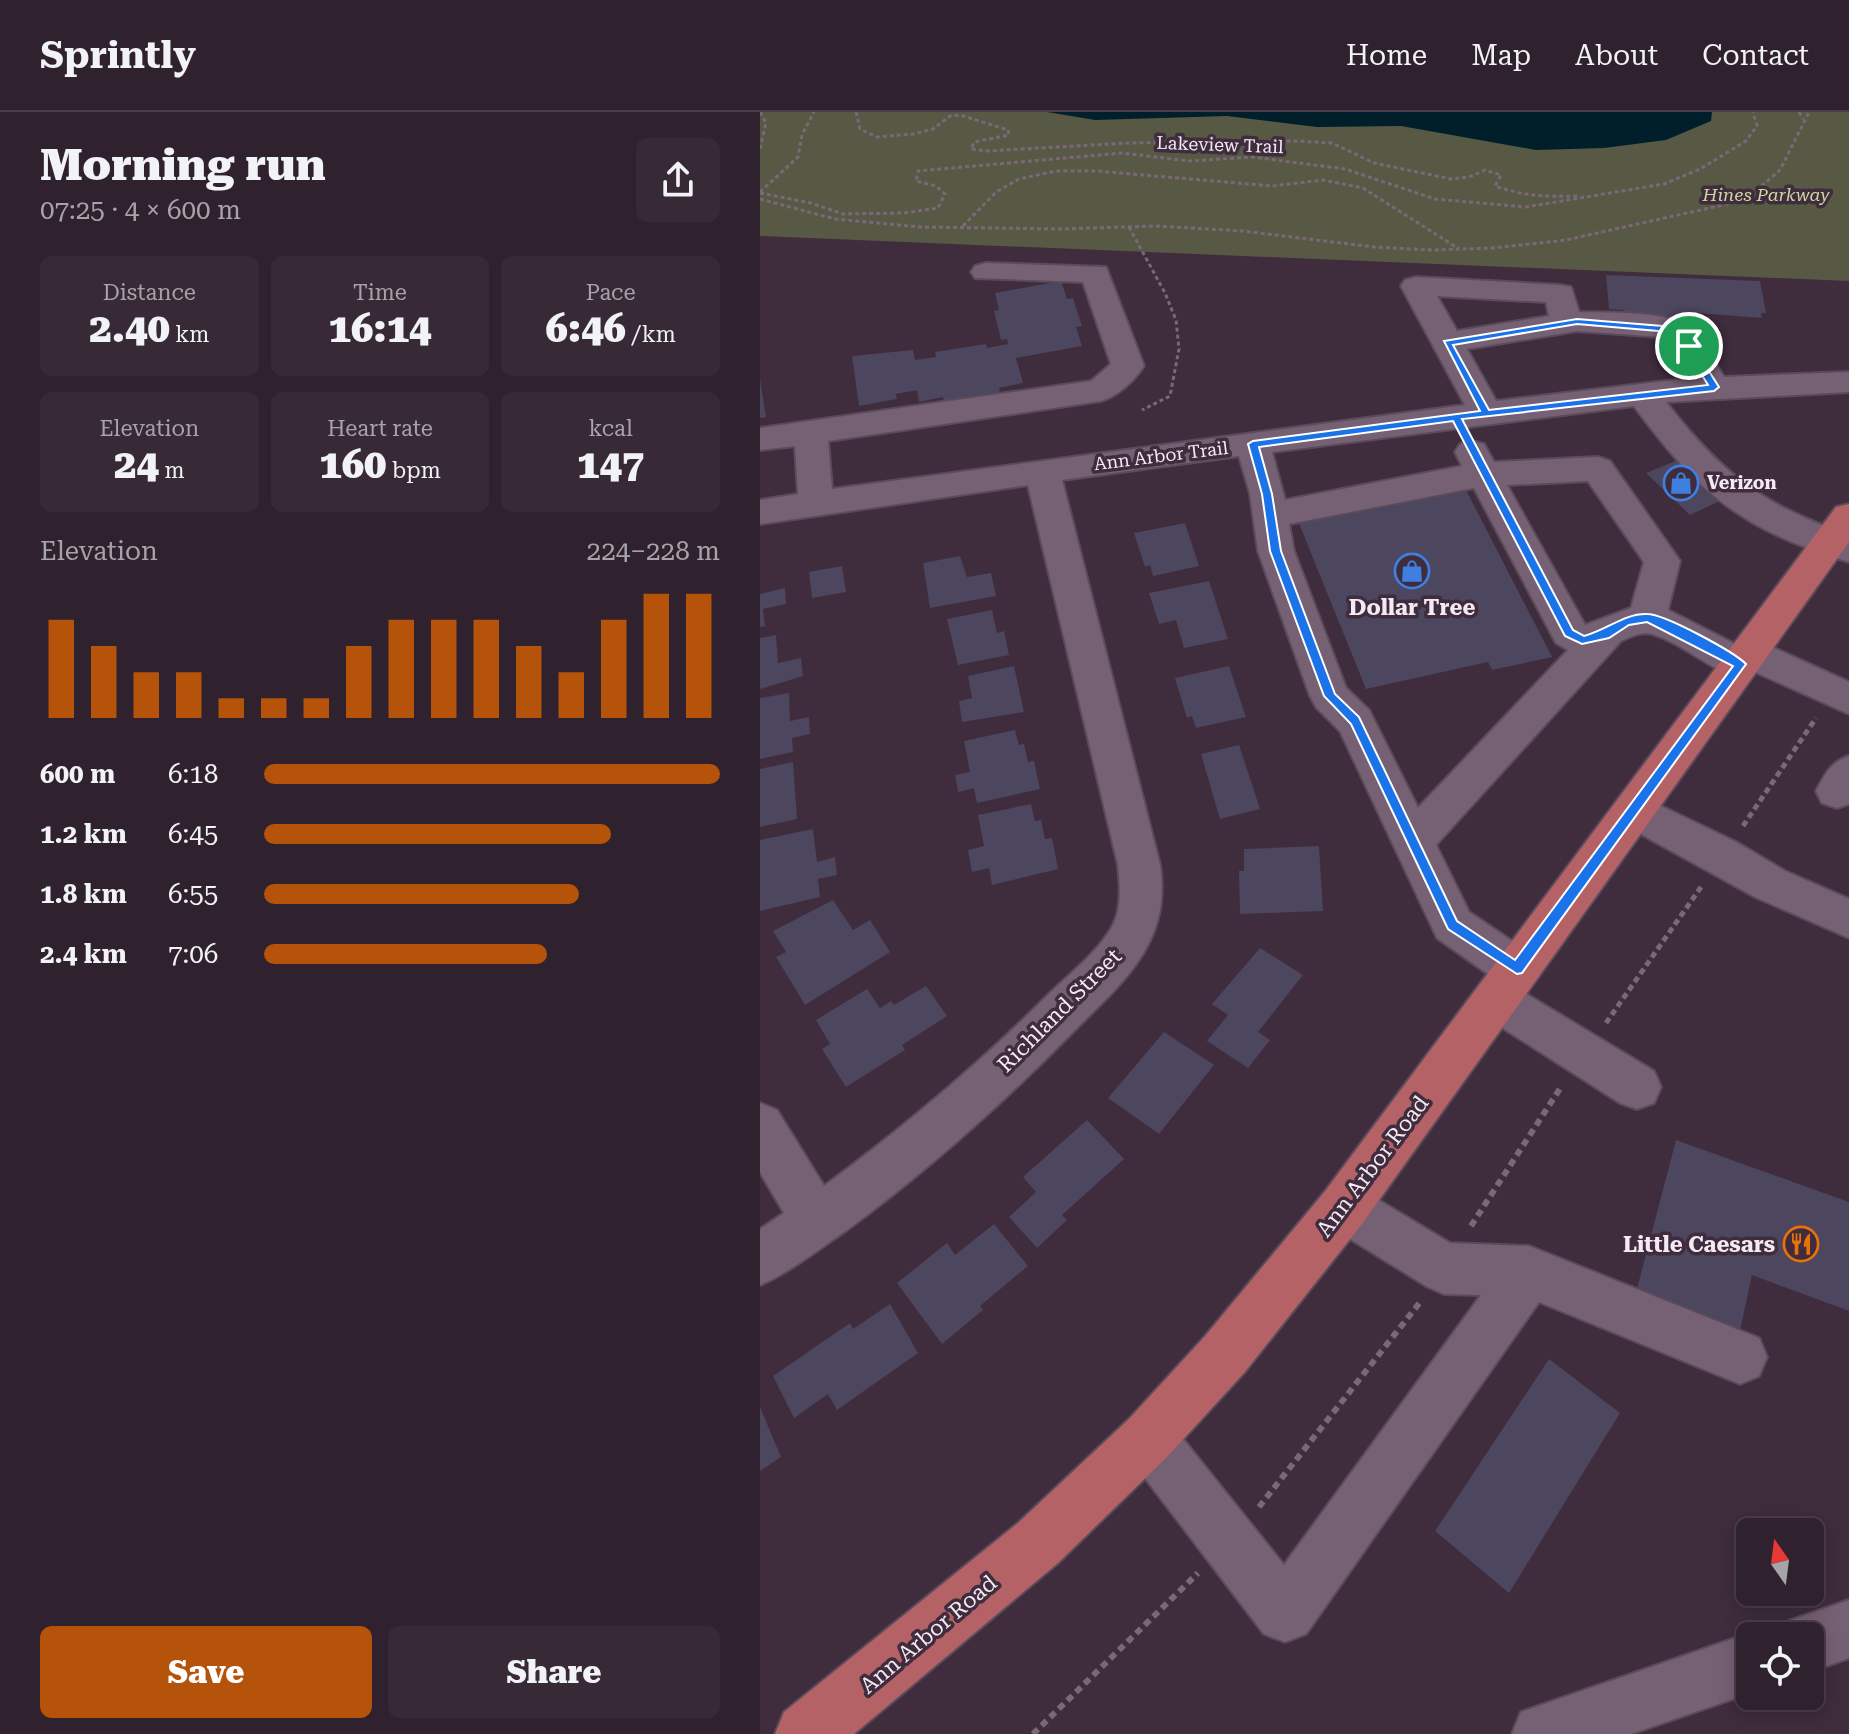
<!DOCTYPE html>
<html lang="en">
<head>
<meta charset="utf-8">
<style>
	:root { --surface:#2f212e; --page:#372936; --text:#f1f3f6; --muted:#a7a3aa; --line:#4a3e4a; --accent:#b45309 }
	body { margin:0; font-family:"Roboto Serif",serif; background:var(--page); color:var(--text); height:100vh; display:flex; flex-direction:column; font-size:30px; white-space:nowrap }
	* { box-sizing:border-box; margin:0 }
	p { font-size:26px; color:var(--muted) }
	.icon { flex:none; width:44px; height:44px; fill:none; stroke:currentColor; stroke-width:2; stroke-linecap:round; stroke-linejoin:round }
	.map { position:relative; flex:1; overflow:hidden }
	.panel { display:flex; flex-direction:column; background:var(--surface); width:760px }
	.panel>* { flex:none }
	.needle { width:52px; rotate:346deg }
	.tools { position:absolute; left:976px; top:1406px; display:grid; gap:16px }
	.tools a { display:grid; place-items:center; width:88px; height:88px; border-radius:12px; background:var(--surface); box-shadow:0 4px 20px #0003,0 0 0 2px var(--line); font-size:40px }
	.pin { position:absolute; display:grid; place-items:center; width:68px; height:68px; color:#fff; margin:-34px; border:4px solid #fff; border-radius:50%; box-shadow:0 2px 8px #0007 }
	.round { display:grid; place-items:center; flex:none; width:84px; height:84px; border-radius:12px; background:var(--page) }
	.headline { display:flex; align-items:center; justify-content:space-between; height:136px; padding:0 40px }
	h1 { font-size:44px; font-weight:800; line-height:60px }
	.figures { display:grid; grid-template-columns:repeat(3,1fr); gap:12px; height:136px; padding:8px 40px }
	.figures div { display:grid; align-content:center; border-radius:12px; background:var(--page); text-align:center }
	.figures b { font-size:40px; font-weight:800 }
	.figures small { font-size:22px; font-weight:400 }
	.figures p { font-size:22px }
	.chart { height:224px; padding:16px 40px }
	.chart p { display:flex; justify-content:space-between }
	.chart svg { width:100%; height:144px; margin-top:8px; stroke:var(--accent); stroke-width:6 }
	.cta { display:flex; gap:16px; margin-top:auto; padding:16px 40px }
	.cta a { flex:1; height:92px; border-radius:12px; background:var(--accent); color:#fff; font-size:32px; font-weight:800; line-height:92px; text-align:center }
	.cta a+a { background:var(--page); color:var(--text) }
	ul { padding:0 40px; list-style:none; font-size:26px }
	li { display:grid; grid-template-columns:128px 96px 1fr; align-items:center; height:60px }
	li i { height:20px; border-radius:10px; background:var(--accent) }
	header { display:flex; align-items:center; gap:48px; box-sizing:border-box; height:112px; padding:0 40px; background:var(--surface); border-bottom:2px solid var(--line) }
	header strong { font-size:38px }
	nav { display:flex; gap:44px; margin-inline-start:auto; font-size:28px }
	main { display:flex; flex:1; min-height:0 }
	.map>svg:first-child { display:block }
</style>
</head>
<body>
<header>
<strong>Sprintly</strong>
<nav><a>Home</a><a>Map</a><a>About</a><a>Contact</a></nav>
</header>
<main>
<section class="panel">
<div class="headline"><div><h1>Morning run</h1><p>07:25 · 4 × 600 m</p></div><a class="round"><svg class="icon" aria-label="share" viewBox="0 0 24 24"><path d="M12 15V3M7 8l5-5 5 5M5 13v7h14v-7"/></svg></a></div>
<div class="figures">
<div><p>Distance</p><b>2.40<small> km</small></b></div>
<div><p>Time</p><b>16:14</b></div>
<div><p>Pace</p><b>6:46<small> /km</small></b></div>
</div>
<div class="figures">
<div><p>Elevation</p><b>24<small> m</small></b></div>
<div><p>Heart rate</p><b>160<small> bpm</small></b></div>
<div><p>kcal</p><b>147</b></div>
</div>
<div class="chart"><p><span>Elevation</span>224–228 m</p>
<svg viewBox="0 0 160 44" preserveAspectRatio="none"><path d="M5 44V14M15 44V22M25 44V30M35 44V30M45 44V38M55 44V38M65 44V38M75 44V22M85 44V14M95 44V14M105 44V14M115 44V22M125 44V30M135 44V14M145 44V6M155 44V6"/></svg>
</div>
<ul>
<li><b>600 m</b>6:18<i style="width:100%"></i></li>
<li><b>1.2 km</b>6:45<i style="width:76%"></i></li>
<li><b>1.8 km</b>6:55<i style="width:69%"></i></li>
<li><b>2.4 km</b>7:06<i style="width:62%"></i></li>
</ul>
<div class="cta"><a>Save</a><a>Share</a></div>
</section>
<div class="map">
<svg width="1089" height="1622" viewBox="0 0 1089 1622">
	<rect width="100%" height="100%" fill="#3f2c3d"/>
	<path fill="#575945" d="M0 0H1089V169L0 124Z"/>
	<path fill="#001f2a" d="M287 0H952L951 9 906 28 844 36 776 38 641 14 557 15 467 4 335 8Z"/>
	<g fill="#4c465e">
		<path d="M846 163 1000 169 1006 201H1001L1002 206 936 201 928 207 865 204 864 198 849 197Z"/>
		<path d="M301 169 307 187 313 186 322 214 316 215 322 234 256 246 263 271 239 276 240 280 184 290 183 285 159 290 157 278 136 282 137 287 99 294 92 244 153 238 155 248 176 245 175 240 226 232 227 236 248 232 247 227 241 228 234 199 239 198 235 181Z"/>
		<path d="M0 267 6 305 0 306Z"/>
		<path d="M918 348 962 388 930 403 886 361Z"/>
		<path d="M705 376 792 545 732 558 728 550 606 577 538 409Z"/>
		<path d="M425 411 439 454 393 464 390 453 385 455 374 421Z"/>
		<path d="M200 444 207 465 231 461 236 484 170 496 163 451Z"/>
		<path d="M82 454 86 480 52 486 49 460Z"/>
		<path d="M449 469 468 527 424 536 416 508 399 512 389 481Z"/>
		<path d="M25 476 26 492 3 497 5 514 0 515V482Z"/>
		<path d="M232 498 237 521 244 519 249 543 198 553 187 507Z"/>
		<path d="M16 523 18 551 41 546 43 564 0 577V526Z"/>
		<path d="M254 554 264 600 202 610 199 589 212 586 208 564Z"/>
		<path d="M469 554 486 605 436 616 432 604 427 606 415 566Z"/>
		<path d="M29 581 30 609 49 605 50 622 32 626 33 640 0 647V586Z"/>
		<path d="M255 618 259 633 264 632 268 650 274 649 280 677 217 691 214 676 198 680 195 663 210 660 204 629Z"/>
		<path d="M479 633 500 697 460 707 441 642Z"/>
		<path d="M33 650 37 707 0 715V657Z"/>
		<path d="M271 692 275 709 281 708 285 727 292 726 298 757 232 773 229 756 212 760 208 738 224 734 218 703Z"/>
		<path d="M53 717 57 750 75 745 77 763 58 767 60 785 0 799V728Z"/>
		<path d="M559 734 563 799 480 802 479 759H484V737Z"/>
		<path d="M73 788 93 818 110 808 130 840 45 893 16 845 26 840 13 819Z"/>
		<path d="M500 836 543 863 498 920 510 928 488 956 447 929 468 903 452 892Z"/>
		<path d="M166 874 187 904 142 933 145 938 86 975 62 937 70 932 56 908 107 877 120 896 131 889 134 893Z"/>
		<path d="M404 920 454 953 399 1022 348 986Z"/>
		<path d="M327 1008 364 1047 302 1103 307 1108 277 1136 249 1105 276 1080 263 1065Z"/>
		<path d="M916 1028 1089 1090V1199L992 1163 978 1228 874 1188Z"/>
		<path d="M234 1112 268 1154 220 1194 223 1198 182 1232 137 1171 187 1131 195 1143Z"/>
		<path d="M130 1192 158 1241 77 1298 68 1282 34 1306 13 1264 90 1211 93 1217Z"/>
		<path d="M789 1247 860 1301 749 1481 675 1419Z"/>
		<path d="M0 1295 21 1345 0 1359Z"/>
	</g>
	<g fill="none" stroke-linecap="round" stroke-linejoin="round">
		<g stroke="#5b4b5a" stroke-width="4">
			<g id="minor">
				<path d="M226 151 346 155 384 254C374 269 358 284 341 289L68 329 72 377 705 293 641 174 645 168 656 165 800 173 811 175 819 200C848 201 911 198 932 217 945 229 954 250 964 265L1089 260V280L906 290C962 362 1002 393 1089 423V450C982 418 939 382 874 294L512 340 525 388 702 354 695 340 700 332 712 329 724 332 734 350 838 345 850 349 920 449 908 498 975 532 989 527 1003 531 1089 570V602L995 560 980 567C949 557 922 531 892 522 881 519 870 525 861 529L676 733 709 800 773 843 779 857 773 871 758 877 894 959 901 975 894 991 877 997 860 991 719 901 712 887 719 873 735 867 677 826 580 619 556 595 550 584 498 439 490 382 479 344 302 368 400 753C405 785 400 813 384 840 365 872 336 896 311 922 241 993 167 1059 87 1118 59 1137 32 1159 0 1173V1117L24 1101 0 1060V991L17 998 64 1074C144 1015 220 951 291 880 312 860 339 839 353 813 362 795 360 772 358 753L268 373 0 412V388L38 382 35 334 0 338V316L331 269 351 252 323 170 215 166 211 160 215 154ZM677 184 786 190 789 204 697 219ZM817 219 902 225 911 231 932 266 736 289 707 237ZM828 369 884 450 871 496 825 513 747 373ZM714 376 796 531 808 538 658 696 609 598 586 576 534 439 529 412Z"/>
				<path d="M1089 644V692L1077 696 1062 691 1056 679C1065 662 1071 650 1089 644Z"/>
				<path d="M874 681 978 731 1025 759 1089 787V826L995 785 859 710 853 698 859 686Z"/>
				<path d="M584 1070 602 1078 690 1131 769 1134 999 1226 1007 1245 999 1264 980 1272 779 1190 546 1522 525 1530 504 1522 369 1345 361 1326 369 1307 388 1299 407 1307 524 1453 721 1183 684 1182 666 1174 566 1112 559 1095 566 1078Z"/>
				<path d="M1089 1488V1546L1050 1560V1524H1023L1029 1509Z"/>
				<path d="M990 1521 997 1524H990V1581L871 1622H752L761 1600Z"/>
			</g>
		</g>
		<g stroke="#5b4b5a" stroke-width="4">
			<path id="major" d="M1089 392V430L602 1112 484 1261 407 1345 298 1451 94 1622H15L24 1600 258 1411 369 1307 446 1223 566 1078 1076 395Z"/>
		</g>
		<g stroke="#796877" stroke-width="3" stroke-dasharray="4 3" stroke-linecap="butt">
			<path d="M0 0 6 11 0 37"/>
			<path d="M96 0 100 17 117 25 153 22 173 17 190 4 200 3 248 18 249 23 214 30 211 37 227 39 367 31 534 29 572 31 614 51 691 67 709 65 725 58 741 63 735 74C762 84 789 85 817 84"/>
			<path d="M1039 0 1043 7"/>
			<path d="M0 80 38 45 42 23 54 0"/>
			<path d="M0 81 51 91 83 102 144 101 178 96 185 82 176 74 156 69 158 59 362 41 429 49 493 45 585 57 675 87 766 95 904 72 940 57 986 29 997 14 993 0"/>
			<path d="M0 87 75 107 160 115 301 117 395 114 483 119 614 135 672 138 733 136 806 128 972 91 998 77 1020 58 1049 0"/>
			<path d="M203 114 236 80 259 67 296 59H337L512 74 563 68 603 76 699 137"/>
			<path d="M369 115 405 181 416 208 419 237 410 284 382 298"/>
		</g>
		<g stroke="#796877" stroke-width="5" stroke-dasharray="6 4" stroke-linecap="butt">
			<path d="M983 714 1056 606"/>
			<path d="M846 911 941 775"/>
		</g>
		<g stroke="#796877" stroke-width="6" stroke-dasharray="7 5" stroke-linecap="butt">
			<path d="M711 1114 801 975"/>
			<path d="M499 1395 661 1189"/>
			<path d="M273 1622 438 1461"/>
		</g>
		<use href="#minor" fill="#766074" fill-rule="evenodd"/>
		<use href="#major" fill="#b56267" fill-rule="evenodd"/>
	</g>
	<path fill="#1a73e8" stroke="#fff" stroke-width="2" fill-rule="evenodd" d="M817 207 915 215 926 223 959 275 954 279 702 307 813 518 824 524C845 519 865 501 887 502 905 502 974 540 986 552L762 861 757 862 688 817 591 612 564 584 510 439 502 382 488 332 493 329 720 299 684 229ZM817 212 910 220 920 227 948 273 729 298 693 233ZM693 309 805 524 822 532 849 526 869 513 887 510 973 554 755 848 697 809 599 605 575 582 521 439 512 382 499 335Z"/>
	<defs>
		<g id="shop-ring" transform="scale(1.8)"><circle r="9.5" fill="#3f2c3d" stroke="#3f7fe0" stroke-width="1.5"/><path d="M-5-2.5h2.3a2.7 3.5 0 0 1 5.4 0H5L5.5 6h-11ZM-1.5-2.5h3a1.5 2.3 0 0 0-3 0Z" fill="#3f7fe0"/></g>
		<g id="restaurant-ring" transform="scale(1.8)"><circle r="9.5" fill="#3f2c3d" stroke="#e8710a" stroke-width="1.5"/><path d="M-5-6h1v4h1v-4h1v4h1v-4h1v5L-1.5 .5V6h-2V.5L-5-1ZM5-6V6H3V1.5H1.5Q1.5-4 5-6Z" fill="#e8710a"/></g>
	</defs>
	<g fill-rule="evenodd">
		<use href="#shop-ring" x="921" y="371"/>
		<use href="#shop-ring" x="652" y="459"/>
		<use href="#restaurant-ring" x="1041" y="1132"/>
	</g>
	<g text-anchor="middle" stroke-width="7" stroke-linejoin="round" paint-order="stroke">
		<g font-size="18" fill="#f5e9f4" stroke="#3f2c3d">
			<text transform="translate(460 33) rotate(2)" y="6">Lakeview Trail</text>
			<text transform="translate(401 344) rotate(-7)" y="6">Ann Arbor Trail</text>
		</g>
		<g font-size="18" font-style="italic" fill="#cfd69f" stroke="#3f2c3d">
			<text x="1006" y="89">Hines Parkway</text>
		</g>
		<g font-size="18" font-weight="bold" fill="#f5e9f4" stroke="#3f2c3d" text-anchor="start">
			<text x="947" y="377">Verizon</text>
		</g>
		<g font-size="22" font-weight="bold" fill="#f5e9f4" stroke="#3f2c3d">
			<text x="652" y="503">Dollar Tree</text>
			<text x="1015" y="1140" text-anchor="end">Little Caesars</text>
		</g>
		<g font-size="22" fill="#f5e9f4" stroke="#3f2c3d">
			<text transform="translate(299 898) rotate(-45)" y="8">Richland Street</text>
			<text transform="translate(612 1054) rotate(-53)" y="8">Ann Arbor Road</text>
			<text transform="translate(168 1522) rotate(-40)" y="8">Ann Arbor Road</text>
		</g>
	</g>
</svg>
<div class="tools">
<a><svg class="needle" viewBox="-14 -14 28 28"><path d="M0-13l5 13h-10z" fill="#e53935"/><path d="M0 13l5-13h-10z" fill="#a7a3aa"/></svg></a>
<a><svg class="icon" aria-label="locate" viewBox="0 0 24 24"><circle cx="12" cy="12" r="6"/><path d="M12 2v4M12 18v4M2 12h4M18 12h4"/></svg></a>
</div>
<div class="pin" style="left:929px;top:234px;background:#1e9e55"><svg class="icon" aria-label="arrive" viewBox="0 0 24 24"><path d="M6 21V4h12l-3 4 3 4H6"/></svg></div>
</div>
</main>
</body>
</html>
